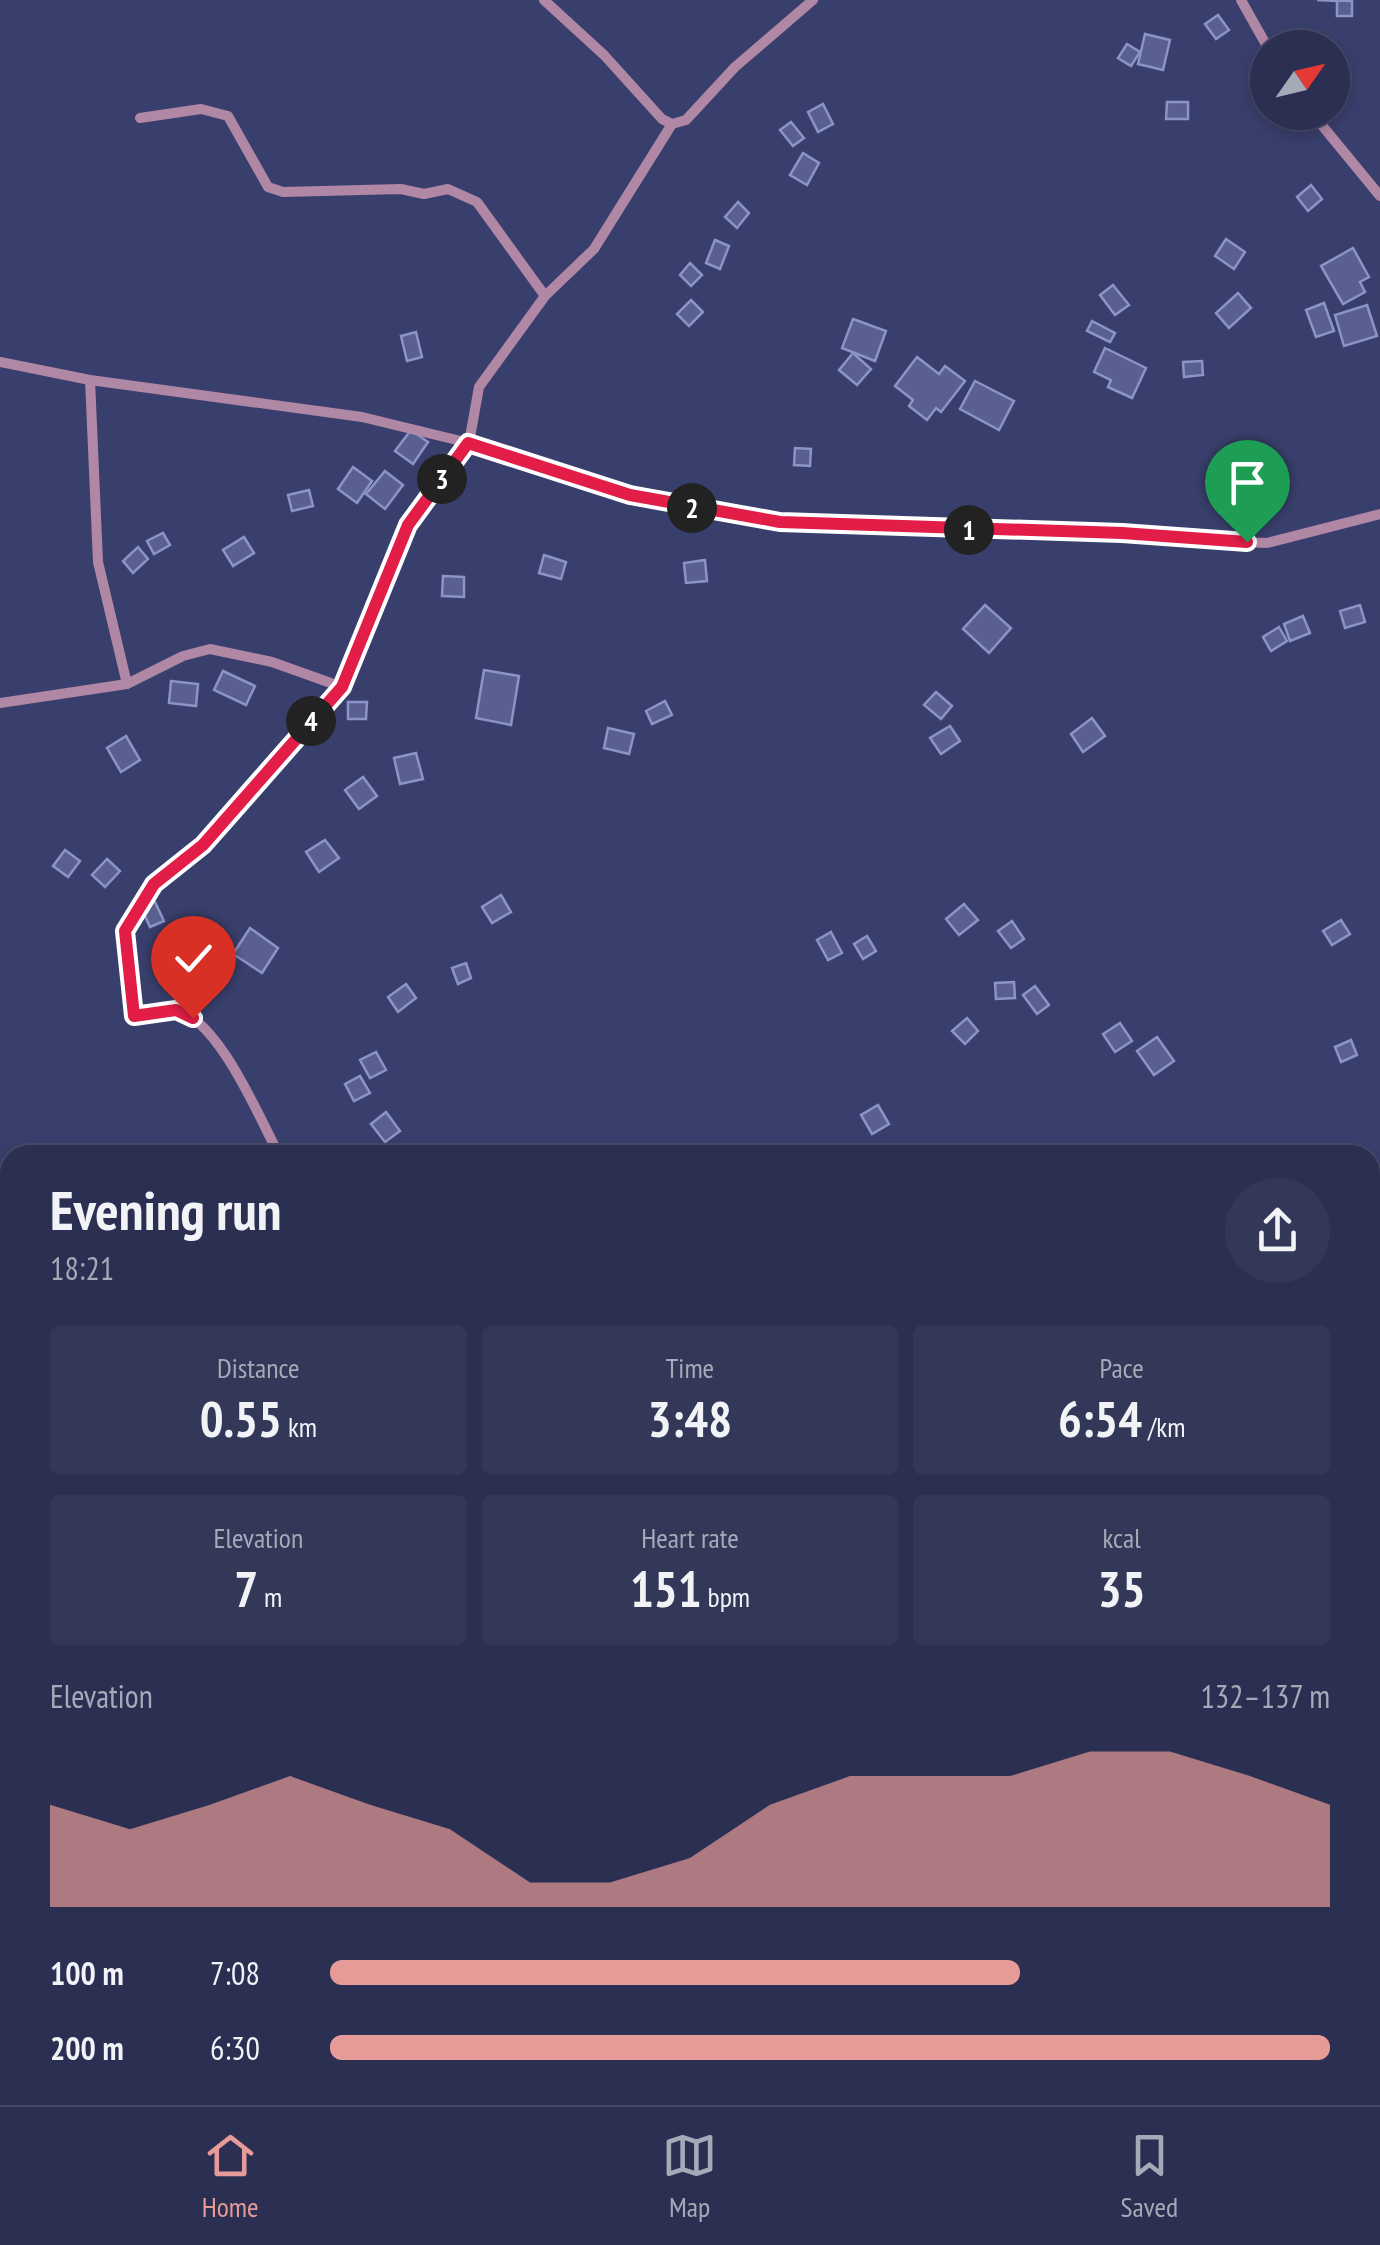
<!DOCTYPE html>
<html lang="en">
<head>
<meta charset="utf-8">
<style>
	:root { --surface:#2b2f51; --page:#333758; --text:#f1f3f6; --muted:#a6a9b7; --line:#474a68; --accent:#e69b98 }
	body { margin:0; font-family:"PT Sans Narrow",sans-serif; background:var(--page); color:var(--text); height:100vh; display:flex; flex-direction:column; font-size:38px; white-space:nowrap }
	* { box-sizing:border-box; margin:0 }
	p { font-size:32px; color:var(--muted) }
	.icon { flex:none; width:55px; height:55px; fill:none; stroke:currentColor; stroke-width:2; stroke-linecap:round; stroke-linejoin:round }
	.map { position:relative; flex:1; overflow:hidden }
	.drawer { position:absolute; left:0px; top:1145px; width:1380px; height:960px; display:flex; flex-direction:column; background:var(--surface); border-radius:30px 30px 0 0; box-shadow:0 5px 15px #0003,0 0 0 2px var(--line) }
	.drawer>* { flex:none }
	.needle { width:65px; rotate:56deg }
	.fabs { position:absolute; left:1250px; top:30px; display:grid; gap:20px }
	.fabs a { display:grid; place-items:center; width:100px; height:100px; border-radius:50%; background:var(--surface); box-shadow:0 5px 15px #0003,0 0 0 2px var(--line); font-size:50px }
	.pin { position:absolute; display:grid; place-items:center; width:85px; height:85px; color:#fff; margin:-102px -42px; border-radius:50% 50% 50% 0; rotate:-45deg; box-shadow:0 0 10px #0007 }
	.pin .icon { rotate:45deg }
	.km { position:absolute; width:50px; height:50px; margin:-25px; border-radius:50%; background:#222; color:#fff; font-size:28px; line-height:50px; text-align:center }
	.round { display:grid; place-items:center; flex:none; width:105px; height:105px; border-radius:52px; background:var(--page) }
	.headline { display:flex; align-items:center; justify-content:space-between; height:170px; padding:0 50px }
	h1 { font-size:55px; font-weight:700; line-height:75px }
	.figures { display:grid; grid-template-columns:repeat(3,1fr); gap:15px; height:170px; padding:10px 50px }
	.figures div { display:grid; align-content:center; border-radius:10px; background:var(--page); text-align:center }
	.figures b { font-size:50px; font-weight:700 }
	.figures small { font-size:28px; font-weight:400 }
	.figures p { font-size:28px }
	.chart { height:280px; padding:20px 50px }
	.chart p { display:flex; justify-content:space-between }
	.chart svg { width:100%; height:180px; margin-top:10px; fill:var(--accent); opacity:.7 }
	ul { padding:0 50px; list-style:none; font-size:32px }
	li { display:grid; grid-template-columns:160px 120px 1fr; align-items:center; height:75px }
	li i { height:25px; border-radius:12px; background:var(--accent) }
	.tabs { display:flex; justify-content:space-around; align-items:center; height:140px; border-top:2px solid var(--line); background:var(--surface); font-size:28px; color:var(--muted) }
	.tabs a { display:grid; justify-items:center; gap:5px }
	.tabs .active { color:var(--accent) }
	.map>svg:first-child { display:block }
</style>
</head>
<body>
<div class="map">
<svg width="1380" height="2105" viewBox="0 0 1380 2105">
	<rect width="100%" height="100%" fill="#393f6c"/>
	<g fill="#596090" stroke="#8b94c7" stroke-width="2.5">
		<path d="M1337 1 1317 0 1352 1V16H1337Z"/>
		<path d="M1218 15 1229 30 1216 39 1205 24Z"/>
		<path d="M1145 34 1170 40 1163 70 1138 64Z"/>
		<path d="M1127 44 1140 52 1131 66 1118 58Z"/>
		<path d="M1167 102H1188V119H1166Z"/>
		<path d="M823 104 833 124 818 132 808 112Z"/>
		<path d="M791 122 804 138 793 146 780 130Z"/>
		<path d="M803 153 819 163 807 185 790 175Z"/>
		<path d="M1311 185 1322 199 1308 211 1297 197Z"/>
		<path d="M738 202 749 213 737 228 725 217Z"/>
		<path d="M1226 239 1245 252 1234 269 1215 256Z"/>
		<path d="M715 240 729 246 720 269 706 263Z"/>
		<path d="M1353 248 1369 277 1360 282 1365 292 1343 304 1321 266Z"/>
		<path d="M690 263 702 275 691 286 680 275Z"/>
		<path d="M1113 285 1129 305 1115 315 1100 295Z"/>
		<path d="M1238 293 1251 308 1229 328 1216 313Z"/>
		<path d="M691 300 703 312 689 326 677 314Z"/>
		<path d="M1324 303 1334 331 1316 337 1306 310Z"/>
		<path d="M1367 305 1377 336 1344 346 1335 315Z"/>
		<path d="M853 319 886 331 875 361 842 348Z"/>
		<path d="M1092 321 1115 333 1110 342 1087 331Z"/>
		<path d="M416 332 422 357 407 361 401 336Z"/>
		<path d="M1105 348 1146 368 1132 398 1108 387 1111 380 1094 372Z"/>
		<path d="M853 353 871 369 857 385 839 370Z"/>
		<path d="M917 357 939 374 945 366 965 381 941 412 936 408 927 420 909 406 913 400 895 386Z"/>
		<path d="M1202 361 1203 375 1184 377 1183 362Z"/>
		<path d="M975 381 1014 401 999 430 960 409Z"/>
		<path d="M411 430 428 442 413 464 395 451Z"/>
		<path d="M795 448 811 449 810 466 794 465Z"/>
		<path d="M353 467 372 481 357 503 338 489Z"/>
		<path d="M385 471 403 485 385 509 366 494Z"/>
		<path d="M309 490 313 506 292 511 288 495Z"/>
		<path d="M163 533 170 545 154 554 147 541Z"/>
		<path d="M244 537 254 553 233 566 223 550Z"/>
		<path d="M138 547 148 559 133 573 123 561Z"/>
		<path d="M544 555 566 562 561 579 539 573Z"/>
		<path d="M705 560 707 581 686 583 684 563Z"/>
		<path d="M443 576 464 577V597L442 596Z"/>
		<path d="M985 605 1011 628 989 653 963 629Z"/>
		<path d="M1360 605 1365 622 1345 628 1340 611Z"/>
		<path d="M1303 616 1310 633 1290 641 1284 624Z"/>
		<path d="M1279 627 1287 641 1271 651 1263 637Z"/>
		<path d="M484 670 519 676 511 725 476 718Z"/>
		<path d="M223 671 255 686 246 705 214 690Z"/>
		<path d="M171 681 198 684 196 706 169 703Z"/>
		<path d="M936 692 952 706 941 719 924 705Z"/>
		<path d="M665 701 672 715 652 724 646 711Z"/>
		<path d="M348 702H367L366 719H348Z"/>
		<path d="M1092 718 1105 736 1083 752 1071 734Z"/>
		<path d="M950 726 960 741 941 754 930 738Z"/>
		<path d="M608 728 634 734 629 754 604 748Z"/>
		<path d="M126 736 140 760 121 772 107 748Z"/>
		<path d="M416 753 423 779 400 784 394 758Z"/>
		<path d="M363 777 377 796 359 809 345 790Z"/>
		<path d="M325 840 339 858 319 872 306 852Z"/>
		<path d="M65 850 80 861 68 877 53 866Z"/>
		<path d="M107 859 120 871 105 887 92 875Z"/>
		<path d="M501 895 511 912 492 923 482 907Z"/>
		<path d="M154 900 164 921 150 927 141 907Z"/>
		<path d="M964 904 978 920 959 935 946 919Z"/>
		<path d="M1341 920 1350 934 1332 945 1323 931Z"/>
		<path d="M1012 921 1024 939 1011 948 998 931Z"/>
		<path d="M250 928 278 948 262 973 233 954Z"/>
		<path d="M831 932 842 953 828 960 817 940Z"/>
		<path d="M867 936 876 951 863 959 854 944Z"/>
		<path d="M182 945 199 958 188 973 171 961Z"/>
		<path d="M466 963 471 978 458 984 452 968Z"/>
		<path d="M1014 982 1015 998 996 999 995 983Z"/>
		<path d="M406 984 416 998 398 1012 388 997Z"/>
		<path d="M1035 986 1049 1005 1037 1014 1023 995Z"/>
		<path d="M967 1018 978 1031 965 1044 952 1031Z"/>
		<path d="M1120 1023 1132 1041 1115 1052 1103 1034Z"/>
		<path d="M1157 1037 1174 1061 1154 1075 1137 1051Z"/>
		<path d="M1351 1040 1357 1055 1341 1062 1335 1047Z"/>
		<path d="M376 1052 386 1070 370 1078 360 1060Z"/>
		<path d="M360 1076 370 1093 354 1101 345 1084Z"/>
		<path d="M878 1105 889 1124 872 1134 861 1115Z"/>
		<path d="M386 1112 400 1131 385 1142 371 1124Z"/>
		<path d="M1373 1340 1380 1368 1370 1373V1342Z"/>
	</g>
	<g fill="none" stroke-linecap="round" stroke-linejoin="round">
		<g stroke="#b187a6" stroke-width="10">
			<path d="M544 0 604 55 662 119 672 124 686 120 735 67 813 0"/>
			<path d="M1241 0 1268 48"/>
			<path d="M1311 112 1380 196"/>
			<path d="M140 118 201 109 228 116 268 187 283 192 401 189 424 194 448 189 477 202 545 296"/>
			<path d="M0 362 90 380 362 417 469 443 630 495 780 522 1267 543 1380 514"/>
			<path d="M90 380 98 562 127 684"/>
			<path d="M0 703 127 684 183 656 210 649 272 662 342 687"/>
			<path d="M279 1155C261 1121 216 1013 174 1011 162 1010 147 1015 135 1017L125 931 154 884 203 845 342 687 408 525 469 443 479 387 545 296 594 249 672 124"/>
			<path d="M1370 1489 1380 1484"/>
			<path d="M1370 2061 1380 2074"/>
			<path d="M313 2095 319 2105"/>
		</g>
	</g>
	<g fill="none" stroke-linecap="round" stroke-linejoin="round">
		<g stroke="#fff" stroke-width="20">
			<path id="route" d="M193 1018 176 1010 134 1016 125 931 154 884 203 845 342 687 408 525 468 443 630 495 780 522 1122 533 1247 542"/>
		</g>
		<use href="#route" stroke="#e11d48" stroke-width="12"/>
	</g>
</svg>
<div class="fabs">
<a><svg class="needle" viewBox="-14 -14 28 28"><path d="M0-13l5 13h-10z" fill="#e53935"/><path d="M0 13l5-13h-10z" fill="#a6a9b7"/></svg></a>
</div>
<div class="pin" style="left:1247px;top:542px;background:#1e9e55"><svg class="icon" aria-label="arrive" viewBox="0 0 24 24"><path d="M6 21V4h12l-3 4 3 4H6"/></svg></div>
<div class="pin" style="left:193px;top:1018px;background:#d93025"><svg class="icon" aria-label="check" viewBox="0 0 24 24"><path d="M5 12l5 5 9-10"/></svg></div>
<b class="km" style="left:969px;top:530px">1</b>
<b class="km" style="left:692px;top:508px">2</b>
<b class="km" style="left:442px;top:479px">3</b>
<b class="km" style="left:311px;top:721px">4</b>
<section class="drawer">
<div class="headline"><div><h1>Evening run</h1><p>18:21</p></div><a class="round"><svg class="icon" aria-label="share" viewBox="0 0 24 24"><path d="M12 15V3M7 8l5-5 5 5M5 13v7h14v-7"/></svg></a></div>
<div class="figures">
<div><p>Distance</p><b>0.55<small> km</small></b></div>
<div><p>Time</p><b>3:48</b></div>
<div><p>Pace</p><b>6:54<small> /km</small></b></div>
</div>
<div class="figures">
<div><p>Elevation</p><b>7<small> m</small></b></div>
<div><p>Heart rate</p><b>151<small> bpm</small></b></div>
<div><p>kcal</p><b>35</b></div>
</div>
<div class="chart"><p><span>Elevation</span>132–137 m</p>
<svg viewBox="0 0 160 44" preserveAspectRatio="none"><path d="M0 44V19L10 25L20 19L30 12L40 19L50 25L60 38L70 38L80 32L90 19L100 12L110 12L120 12L130 6L140 6L150 12L160 19V44z"/></svg>
</div>
<ul>
<li><b>100 m</b>7:08<i style="width:69%"></i></li>
<li><b>200 m</b>6:30<i style="width:100%"></i></li>
</ul>
</section>
</div>
<nav class="tabs">
<a class="active"><svg class="icon" aria-label="home" viewBox="0 0 24 24"><path d="M3 11l9-7 9 7M6 9v11h12V9"/></svg>Home</a>
<a><svg class="icon" aria-label="map" viewBox="0 0 24 24"><path d="M3 6l6-2 6 2 6-2v14l-6 2-6-2-6 2zM9 4v14M15 6v14"/></svg>Map</a>
<a><svg class="icon" aria-label="saved" viewBox="0 0 24 24"><path d="M7 4h10v16l-5-4-5 4z"/></svg>Saved</a>
</nav>
</body>
</html>
